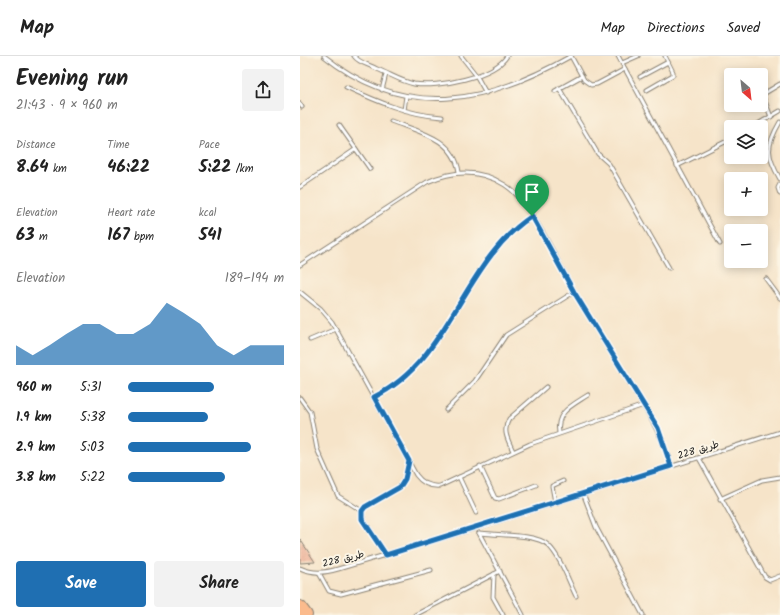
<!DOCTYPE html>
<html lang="en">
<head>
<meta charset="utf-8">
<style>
	:root { --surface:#fff; --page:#f2f2f2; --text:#222; --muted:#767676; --line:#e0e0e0; --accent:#1f6fb2 }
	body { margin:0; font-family:Kalam,"Playpen Sans Arabic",sans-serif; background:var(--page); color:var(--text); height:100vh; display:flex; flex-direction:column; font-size:15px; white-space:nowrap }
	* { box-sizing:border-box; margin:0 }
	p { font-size:13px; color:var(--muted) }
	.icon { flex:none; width:22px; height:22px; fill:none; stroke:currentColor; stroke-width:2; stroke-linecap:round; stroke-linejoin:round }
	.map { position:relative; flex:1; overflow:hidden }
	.drawer { display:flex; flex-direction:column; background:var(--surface); width:300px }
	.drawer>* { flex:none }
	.needle { width:26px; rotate:152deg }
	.fabs { position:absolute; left:424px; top:12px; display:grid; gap:8px }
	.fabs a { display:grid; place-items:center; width:44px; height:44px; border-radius:4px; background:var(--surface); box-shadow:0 2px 10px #0003; font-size:20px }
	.pin { position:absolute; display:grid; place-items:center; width:34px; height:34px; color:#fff; margin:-41px -17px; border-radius:50% 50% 50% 0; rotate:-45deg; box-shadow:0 0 4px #0007 }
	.pin .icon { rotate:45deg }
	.round { display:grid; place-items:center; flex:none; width:42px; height:42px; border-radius:4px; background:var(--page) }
	.overview { display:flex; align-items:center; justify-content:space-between; height:68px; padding:0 16px }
	h1 { font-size:22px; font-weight:600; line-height:30px }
	.stats { display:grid; grid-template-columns:repeat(3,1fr); gap:6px; height:68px; padding:4px 16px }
	.stats div { display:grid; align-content:center }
	.stats b { font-size:17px; font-weight:600 }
	.stats small { font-size:11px; font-weight:400 }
	.stats p { font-size:11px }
	.chart { height:112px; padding:8px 16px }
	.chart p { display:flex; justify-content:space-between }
	.chart svg { width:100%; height:72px; margin-top:4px; fill:var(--accent); opacity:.7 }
	.primary-button { display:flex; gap:8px; margin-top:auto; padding:8px 16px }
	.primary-button a { flex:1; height:46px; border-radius:4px; background:var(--accent); color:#fff; font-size:16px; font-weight:600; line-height:46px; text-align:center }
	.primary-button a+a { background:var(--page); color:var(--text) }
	ul { padding:0 16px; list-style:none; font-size:13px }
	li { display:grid; grid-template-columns:64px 48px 1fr; align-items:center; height:30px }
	li i { height:10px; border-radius:5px; background:var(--accent) }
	header { display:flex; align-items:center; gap:24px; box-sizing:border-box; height:56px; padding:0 20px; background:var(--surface); border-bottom:1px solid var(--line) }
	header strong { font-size:19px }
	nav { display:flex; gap:22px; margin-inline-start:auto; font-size:14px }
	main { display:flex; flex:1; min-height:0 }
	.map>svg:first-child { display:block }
</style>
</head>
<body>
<header>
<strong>Map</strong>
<nav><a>Map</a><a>Directions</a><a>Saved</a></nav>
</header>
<main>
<section class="drawer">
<div class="overview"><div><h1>Evening run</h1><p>21:43 · 9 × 960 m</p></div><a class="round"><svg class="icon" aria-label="share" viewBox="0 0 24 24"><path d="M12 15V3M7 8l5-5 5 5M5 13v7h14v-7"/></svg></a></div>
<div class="stats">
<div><p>Distance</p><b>8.64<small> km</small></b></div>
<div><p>Time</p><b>46:22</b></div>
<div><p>Pace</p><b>5:22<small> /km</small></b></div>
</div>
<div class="stats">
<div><p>Elevation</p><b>63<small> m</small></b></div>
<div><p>Heart rate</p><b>167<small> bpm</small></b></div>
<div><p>kcal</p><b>541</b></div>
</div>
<div class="chart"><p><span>Elevation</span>189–194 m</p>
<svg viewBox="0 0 160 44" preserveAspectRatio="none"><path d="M0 44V32L10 38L20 32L30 25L40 19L50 19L60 25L70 25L80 19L90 6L100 12L110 19L120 32L130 38L140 32L150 32L160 32V44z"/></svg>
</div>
<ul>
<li><b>960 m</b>5:31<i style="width:55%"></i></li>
<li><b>1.9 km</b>5:38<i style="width:51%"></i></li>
<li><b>2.9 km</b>5:03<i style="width:79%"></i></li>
<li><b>3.8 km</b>5:22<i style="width:62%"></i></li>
</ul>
<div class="primary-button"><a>Save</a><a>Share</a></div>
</section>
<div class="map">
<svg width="480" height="559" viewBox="0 0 480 559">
	<defs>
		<pattern id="building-hatch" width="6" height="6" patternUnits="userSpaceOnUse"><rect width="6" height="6" fill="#f0b095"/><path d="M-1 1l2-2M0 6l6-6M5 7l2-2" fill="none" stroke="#cd9780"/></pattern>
	</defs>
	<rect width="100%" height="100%" fill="#fcf5e5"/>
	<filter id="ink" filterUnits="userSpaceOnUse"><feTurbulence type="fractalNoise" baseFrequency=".025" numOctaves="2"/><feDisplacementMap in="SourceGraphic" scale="8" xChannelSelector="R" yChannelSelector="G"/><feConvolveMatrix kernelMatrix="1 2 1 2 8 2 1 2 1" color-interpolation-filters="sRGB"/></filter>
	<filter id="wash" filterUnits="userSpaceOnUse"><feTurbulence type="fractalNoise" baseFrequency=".012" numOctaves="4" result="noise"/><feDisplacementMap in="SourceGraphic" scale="16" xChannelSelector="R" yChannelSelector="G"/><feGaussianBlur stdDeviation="0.9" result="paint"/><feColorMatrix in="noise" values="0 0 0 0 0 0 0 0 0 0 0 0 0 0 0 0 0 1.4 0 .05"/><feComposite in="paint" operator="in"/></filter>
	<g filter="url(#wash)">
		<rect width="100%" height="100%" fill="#f6e4c9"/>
		<g id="blocks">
			<path fill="url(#building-hatch)" d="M0 483 15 506 0 507Z"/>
		</g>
	</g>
	<g filter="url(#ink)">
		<use href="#blocks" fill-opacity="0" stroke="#898072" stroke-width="1"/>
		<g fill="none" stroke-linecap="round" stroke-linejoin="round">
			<g stroke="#898072" stroke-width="5">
				<g id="lane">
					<path d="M24 0C105 65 187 48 271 0"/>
					<path d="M54 0C60 8 69 8 77 13 90 18 100 25 114 28 137 32 194 21 207 0"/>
					<path d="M161 0 176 19 186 37"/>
					<path d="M271 0 284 24 291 29 297 28 325 13"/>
					<path d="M318 0 420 188"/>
					<path d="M322 7 338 0"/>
					<path d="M340 21 368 6"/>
					<path d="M46 31C76 45 108 59 142 61"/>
					<path d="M259 32 298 98 309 108 369 212"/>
					<path d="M82 34 86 18"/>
					<path d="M347 34 373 19V16L365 0"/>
					<path d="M255 35 282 20"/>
					<path d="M0 48 2 51"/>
					<path d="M104 54 106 40"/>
					<path d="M471 61 463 40 465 37 480 28"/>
					<path d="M91 65C119 76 154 82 159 116"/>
					<path d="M480 66C466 90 466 99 480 123"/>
					<path d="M39 69 70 113"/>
					<path d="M453 71 480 55"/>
					<path d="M377 110 431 83"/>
					<path d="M480 128 478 132 480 138"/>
					<path d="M0 131 56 93"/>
					<path d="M0 209 127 126C154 114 180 113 205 129 231 145 258 207 274 235 292 267 312 298 331 329 347 356 363 380 371 410"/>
					<path d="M466 223 480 242"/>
					<path d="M0 236 21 253 32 266 116 419C122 427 129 431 140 430L230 388 344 349"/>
					<path d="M10 284 36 273"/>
					<path d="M74 341C151 304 162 206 232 160"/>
					<path d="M0 342 10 356 17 393 38 440 62 455"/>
					<path d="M146 354 175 325 206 279 274 236"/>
					<path d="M259 377C255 356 273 349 288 339"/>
					<path d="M213 395C208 384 202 375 209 363L246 331"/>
					<path d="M399 402 465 521 470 524 480 520"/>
					<path d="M180 410 195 442 199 443 236 429"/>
					<path d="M159 421 176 457"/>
					<path d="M283 437 296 471 343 559"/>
					<path d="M420 443 462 424 480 421"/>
					<path d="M255 446 252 430 263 425"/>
					<path d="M179 477C196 479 237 478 248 489 260 500 269 526 276 540"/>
					<path d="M179 477 223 559"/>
					<path d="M86 499 63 463 62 455 65 451 100 431 105 423 109 405"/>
					<path d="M0 512C13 518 24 517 38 513L176 472 480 376"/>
					<path d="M19 517 29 535 41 538 131 514"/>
					<path d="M194 518 193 541 203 559"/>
					<path d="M115 559 200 515"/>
				</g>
			</g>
			<g stroke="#898072" stroke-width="14">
				<path id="highway" d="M0 551 6 559"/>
			</g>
			<use href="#lane" stroke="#fff" stroke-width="3"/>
			<use href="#highway" stroke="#fbbb8d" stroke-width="12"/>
		</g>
	</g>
	<g fill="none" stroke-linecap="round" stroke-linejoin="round" filter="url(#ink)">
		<g stroke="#fff" stroke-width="8">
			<path id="route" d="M232 160 274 236 358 372 371 410 86 499 62 463V455L65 451 100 431 105 423 109 405 74 341C151 304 162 206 232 160Z"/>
		</g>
		<use href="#route" stroke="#1f6fb2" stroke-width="5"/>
	</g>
	<g text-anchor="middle" stroke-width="4" stroke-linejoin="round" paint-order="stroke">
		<g font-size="10" fill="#1c1c1c" stroke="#fcf5e5">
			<text transform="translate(398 393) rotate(-17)" y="4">طريق 228</text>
			<text transform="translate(43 502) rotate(-14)" y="4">طريق 228</text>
		</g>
	</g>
</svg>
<div class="fabs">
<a><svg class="needle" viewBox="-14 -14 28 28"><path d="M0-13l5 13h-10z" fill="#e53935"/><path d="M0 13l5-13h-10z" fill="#767676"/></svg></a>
<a><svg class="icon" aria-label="layers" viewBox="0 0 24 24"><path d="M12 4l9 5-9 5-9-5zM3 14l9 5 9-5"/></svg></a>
<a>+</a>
<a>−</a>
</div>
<div class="pin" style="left:232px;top:160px;background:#1e9e55"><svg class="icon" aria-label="arrive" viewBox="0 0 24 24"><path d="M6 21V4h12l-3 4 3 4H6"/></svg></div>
</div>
</main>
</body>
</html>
